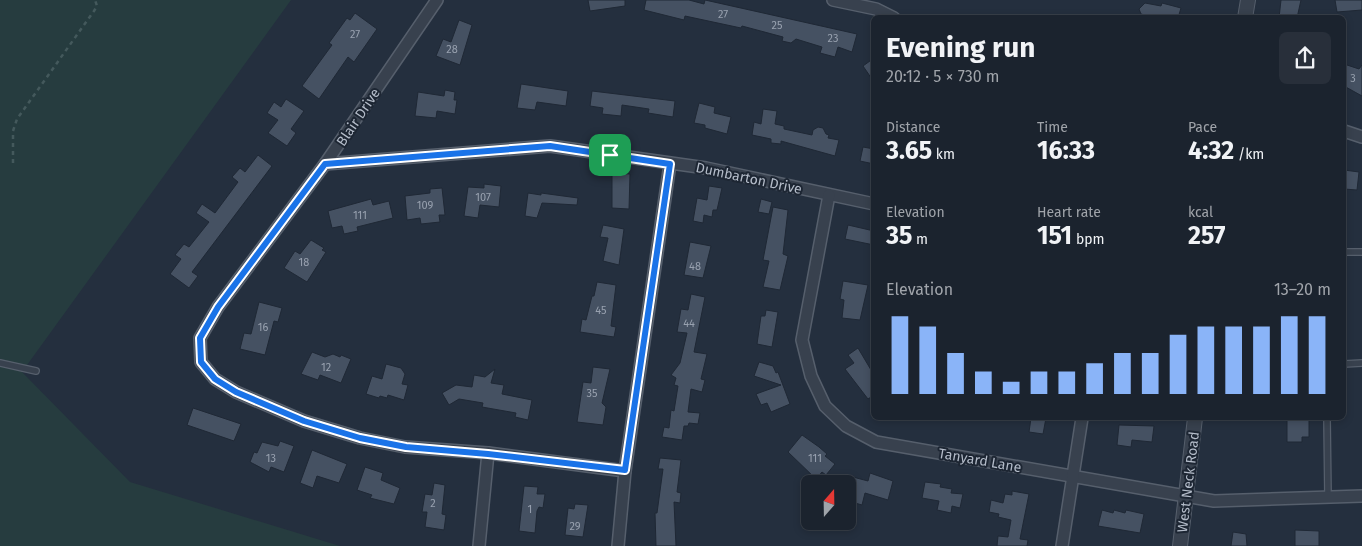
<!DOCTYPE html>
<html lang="en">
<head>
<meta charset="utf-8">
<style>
	:root { --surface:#1b232e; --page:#282f3a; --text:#f1f3f6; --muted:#a0a4aa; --line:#39404a; --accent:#8ab4f8 }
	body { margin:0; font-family:"Fira Sans",sans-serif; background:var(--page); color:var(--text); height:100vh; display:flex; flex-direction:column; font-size:19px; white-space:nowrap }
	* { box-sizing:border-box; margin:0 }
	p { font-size:16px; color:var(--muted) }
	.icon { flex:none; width:28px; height:28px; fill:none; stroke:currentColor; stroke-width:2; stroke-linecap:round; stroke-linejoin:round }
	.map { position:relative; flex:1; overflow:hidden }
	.details { position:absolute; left:871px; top:15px; width:475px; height:405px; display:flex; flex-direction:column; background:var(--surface); border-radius:8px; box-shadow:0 2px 8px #0003,0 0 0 1px var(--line) }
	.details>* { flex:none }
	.needle { width:32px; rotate:20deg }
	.fabs { position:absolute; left:801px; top:475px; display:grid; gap:10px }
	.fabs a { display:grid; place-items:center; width:55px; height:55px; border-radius:8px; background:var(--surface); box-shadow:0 2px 8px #0003,0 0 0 1px var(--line); font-size:25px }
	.pin { position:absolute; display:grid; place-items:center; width:42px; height:42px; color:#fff; margin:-21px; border-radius:10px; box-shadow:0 2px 8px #0006 }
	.round { display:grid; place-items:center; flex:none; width:52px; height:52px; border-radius:8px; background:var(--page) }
	.overview { display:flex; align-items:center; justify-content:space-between; height:85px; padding:0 15px }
	h1 { font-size:28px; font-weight:700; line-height:38px }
	.stats { display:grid; grid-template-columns:repeat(3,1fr); gap:8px; height:85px; padding:5px 15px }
	.stats div { display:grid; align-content:center }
	.stats b { font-size:25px; font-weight:700 }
	.stats small { font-size:14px; font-weight:400 }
	.stats p { font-size:14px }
	.chart { height:140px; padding:10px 15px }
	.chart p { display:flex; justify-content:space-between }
	.chart svg { width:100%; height:90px; margin-top:5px; stroke:var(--accent); stroke-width:6 }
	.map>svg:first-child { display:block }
</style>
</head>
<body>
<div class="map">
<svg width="1362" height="546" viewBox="0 0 1362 546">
	<rect width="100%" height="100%" fill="#242f3e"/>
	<path fill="#263c3f" d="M0 0H291L22 372 130 482 340 546H0Z"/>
	<g fill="#455162" stroke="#1f2835">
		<path d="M588 0H625V6L590 11Z"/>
		<path d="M646 0H689L704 4 705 0 857 34 852 52 838 47 835 57 820 53 822 47 796 39 791 43 782 41 783 37 742 26 741 28 685 16 684 20 644 10Z"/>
		<path d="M1281 0H1301L1297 18H1279Z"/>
		<path d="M1335 0H1362V10L1337 12Z"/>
		<path d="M1145 3 1161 6 1162 3 1181 8 1178 18H1148V16L1141 14 1139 9Z"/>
		<path d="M355 13 377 29 354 62 348 57 319 99 302 86 332 45 329 43 347 18 350 20Z"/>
		<path d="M459 20 472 25 460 65 436 56 443 39 451 42Z"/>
		<path d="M874 58V82L863 66Z"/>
		<path d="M1344 64 1359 69 1362 65V96L1344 86Z"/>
		<path d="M521 84 568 91 566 106 537 102 535 110 517 108Z"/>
		<path d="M445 90 455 92 454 100H457L455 114 437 111 436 118 415 116 418 92 444 96Z"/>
		<path d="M592 91 675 101 673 117 648 113 649 109 622 105 621 116 602 114 603 108 590 106Z"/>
		<path d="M286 99 304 111 291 129 296 133 287 146 268 133 278 120 267 113 274 102 281 107Z"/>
		<path d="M699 103 715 107 714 113 731 117 727 134 705 128V125L694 123Z"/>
		<path d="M763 109 777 111 775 124 784 126V129L812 135 813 130 818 127 823 128 826 134 829 135 828 138 839 140 835 156 781 141V144L771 143V139L752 135 754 122 761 124Z"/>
		<path d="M863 147 874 149V164L860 161Z"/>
		<path d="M258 155 272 166 192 272 198 276 189 288 170 274 181 259 175 255 184 244 189 247 209 222 196 213 202 204 215 213 238 182 232 177 240 168 245 172Z"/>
		<path d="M1344 170 1359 172 1357 190 1344 189Z"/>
		<path d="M612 173 630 174 629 209 612 208Z"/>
		<path d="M484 184 501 186 499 207 480 205 478 218 464 216 468 187 484 188Z"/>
		<path d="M709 186 722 188 717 210H713L712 217 704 215 703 223 693 221 697 198 707 200Z"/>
		<path d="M442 188 445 215H439L440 222 421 224 420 218 407 220 405 196 430 193V189Z"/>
		<path d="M528 193 541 195V193L578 198 577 205 542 203 537 218 525 216Z"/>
		<path d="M371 199 373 205 389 201 393 218 357 227 358 231 344 234 342 226 332 228 328 211Z"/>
		<path d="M761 199 772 202 769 214 758 212Z"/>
		<path d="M773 207 788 210 783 254 788 256 780 290 763 287 769 261 763 260Z"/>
		<path d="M603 225 624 229 619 265 603 261 608 238 600 237Z"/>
		<path d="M848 225 874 231V245L845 239Z"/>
		<path d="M311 240 324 248 322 250 326 252 307 282 284 268 295 251 300 254Z"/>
		<path d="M690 242 711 246 703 278 684 275Z"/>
		<path d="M843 281 868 285 860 320 842 318 844 300 840 299Z"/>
		<path d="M597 282 616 285 611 326 616 327 614 337 580 332 582 319 586 320 592 296H594Z"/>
		<path d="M691 294 705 297 694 352 707 354 701 379 705 380 702 392 691 389 688 412 700 413 698 424 689 423 688 426H684L682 440 662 437 664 427 669 428 671 410 674 411 678 386 674 385 676 378 671 375 680 363 687 333 677 332 681 309 688 310Z"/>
		<path d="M259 302 282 308 278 322 274 321 265 355 240 349 244 333 251 334Z"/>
		<path d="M766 310 778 312 772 347 757 344 761 316H765Z"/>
		<path d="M858 348 874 375V395L868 399 845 369 854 363 848 355Z"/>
		<path d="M312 352 325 357 333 354 340 357 341 355 351 359 341 383 320 375 318 380 301 374Z"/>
		<path d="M759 362 773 366 776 373 778 372 790 404 771 412 767 403 761 405 756 394 781 385 754 376Z"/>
		<path d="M386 364 401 368 405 374 402 384 408 385 404 400 388 395 387 398 380 396 379 398 366 394 372 376 382 379Z"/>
		<path d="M593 367 610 369 602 403 606 407 603 425 577 422 583 382 591 383Z"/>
		<path d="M495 369 491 383 504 385 502 394 532 400 528 420 515 417 516 413 482 407 483 403 459 399 449 405 442 393 456 385 472 387 474 375 485 377Z"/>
		<path d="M193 408 241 424 234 441 187 425Z"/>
		<path d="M1031 418H1046L1043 434 1029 432Z"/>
		<path d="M1287 418H1309V437H1302V442H1287Z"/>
		<path d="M1119 425 1154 426 1152 442 1132 440 1131 447 1117 445Z"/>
		<path d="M802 435 819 447 827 454 825 456 835 464 826 475 822 472 816 479 788 452Z"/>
		<path d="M280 441 294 446 284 472 271 467 269 472 250 462 254 452 257 453 262 442 278 446Z"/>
		<path d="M312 450 347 464 339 483 317 476 313 488 300 483Z"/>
		<path d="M660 458 681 460 677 492 681 493 680 503 674 502 676 546H656L655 513H657L663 469H658Z"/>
		<path d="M365 467 383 473 381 480 400 488 394 504 370 498 372 495 357 490Z"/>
		<path d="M870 473 893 481 888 500 865 493 862 505 848 501 849 476 868 481Z"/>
		<path d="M925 482 941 484 940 487 952 489 951 493 963 494 960 508 952 506 951 513 937 510 939 501 922 498Z"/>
		<path d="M434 483 445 485 442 514 446 515 444 530 425 527 427 512H422L425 494 432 495Z"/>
		<path d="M524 486 538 487 537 494H545L543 508 539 507 537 511 535 533 519 531Z"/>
		<path d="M1012 491 1029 494 1020 539 1028 540 1027 546H997L998 536 1008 537 1011 520 998 517 999 514 989 512 991 500 1003 503 1005 494 1012 495Z"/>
		<path d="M575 504 588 505 583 537 565 535 568 508 574 509Z"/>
		<path d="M1102 510 1113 513 1114 510 1125 513 1126 510 1144 514 1140 533 1098 526Z"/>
		<path d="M1295 530 1319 531V546H1295Z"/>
		<path d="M1233 532 1246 534 1247 546H1231Z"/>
	</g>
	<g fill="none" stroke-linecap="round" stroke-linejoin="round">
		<g stroke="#565f6c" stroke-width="8">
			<g id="service">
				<path d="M1344 252H1362"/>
				<path d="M0 363 36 371"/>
				<path d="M1344 364 1362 363"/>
				<path d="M1327 418 1328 497"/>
			</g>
		</g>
		<g stroke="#565f6c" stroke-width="14">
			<g id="minor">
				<path d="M437 0 325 164 218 307 200 338 201 362 215 379 236 392 304 421 360 438 405 447 488 453 625 471"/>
				<path d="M833 0 876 9 894 18"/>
				<path d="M1344 131 1362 137"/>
				<path d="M325 164 550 146 706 168 874 204"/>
				<path d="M829 195 802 340 811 376 825 406 846 426 876 442 1214 501 1362 496"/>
				<path d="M479 546 488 453"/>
				<path d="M618 546 625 471 670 164"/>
				<path d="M1062 546 1082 418"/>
			</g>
		</g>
		<g stroke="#565f6c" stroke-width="16">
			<g id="tertiary">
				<path d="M1245 18 1248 0"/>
				<path d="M1180 546 1195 418"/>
			</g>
		</g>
		<path stroke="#44595c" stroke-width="2.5" stroke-dasharray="4 4" stroke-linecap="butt" d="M13 163V131L17 119 94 11 97 6 95 0"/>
		<use href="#service" stroke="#38414e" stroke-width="5.5"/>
		<use href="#minor" stroke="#38414e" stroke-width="11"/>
		<use href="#tertiary" stroke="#38414e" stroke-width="14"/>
	</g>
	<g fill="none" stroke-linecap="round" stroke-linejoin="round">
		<g stroke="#fff" stroke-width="10">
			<path id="route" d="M550 146 670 164 625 470 488 454 406 447 360 438 304 421 236 392 215 379 201 362 200 338 218 307 325 164Z"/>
		</g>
		<use href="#route" stroke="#1a73e8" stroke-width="6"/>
	</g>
	<g text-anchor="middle" stroke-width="4" stroke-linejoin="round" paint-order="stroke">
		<g font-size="11" fill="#98a1af">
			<text x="723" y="18">27</text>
			<text x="777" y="29">25</text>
			<text x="355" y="38">27</text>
			<text x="833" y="42">23</text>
			<text x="452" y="53">28</text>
			<text x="1353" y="82">3</text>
			<text x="483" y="201">107</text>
			<text x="425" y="209">109</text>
			<text x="360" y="219">111</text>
			<text x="304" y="266">18</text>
			<text x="695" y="270">48</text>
			<text x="601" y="314">45</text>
			<text x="689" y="327">44</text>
			<text x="263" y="331">16</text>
			<text x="326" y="371">12</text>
			<text x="592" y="397">35</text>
			<text x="271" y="462">13</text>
			<text x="815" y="462">111</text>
			<text x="433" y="507">2</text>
			<text x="530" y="513">1</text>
			<text x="575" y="530">29</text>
		</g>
		<g font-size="14" fill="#b4bcc9" stroke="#1d2633">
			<text transform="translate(358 117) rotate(-56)" y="5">Blair Drive</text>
			<text transform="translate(749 178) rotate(12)" y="5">Dumbarton Drive</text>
			<text transform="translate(980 460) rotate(10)" y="5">Tanyard Lane</text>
			<text transform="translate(1188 482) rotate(-83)" y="5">West Neck Road</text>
		</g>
	</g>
</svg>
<div class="fabs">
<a><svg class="needle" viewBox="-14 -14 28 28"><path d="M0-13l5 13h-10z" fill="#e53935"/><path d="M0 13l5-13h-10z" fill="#a0a4aa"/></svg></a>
</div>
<div class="pin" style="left:610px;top:155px;background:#1e9e55"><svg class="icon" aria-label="arrive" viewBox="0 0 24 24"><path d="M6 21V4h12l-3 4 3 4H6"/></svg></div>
<section class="details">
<div class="overview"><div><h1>Evening run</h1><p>20:12 · 5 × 730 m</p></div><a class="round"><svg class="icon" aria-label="share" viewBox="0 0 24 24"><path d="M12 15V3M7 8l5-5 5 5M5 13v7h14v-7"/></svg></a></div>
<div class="stats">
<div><p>Distance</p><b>3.65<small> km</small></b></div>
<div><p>Time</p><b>16:33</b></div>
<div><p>Pace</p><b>4:32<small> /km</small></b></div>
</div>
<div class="stats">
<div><p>Elevation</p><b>35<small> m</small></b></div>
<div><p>Heart rate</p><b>151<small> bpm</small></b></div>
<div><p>kcal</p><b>257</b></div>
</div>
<div class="chart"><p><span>Elevation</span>13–20 m</p>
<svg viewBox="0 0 160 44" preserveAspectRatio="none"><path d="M5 44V6M15 44V11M25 44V24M35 44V33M45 44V38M55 44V33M65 44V33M75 44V29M85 44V24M95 44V24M105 44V15M115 44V11M125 44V11M135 44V11M145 44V6M155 44V6"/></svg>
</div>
</section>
</div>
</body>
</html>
